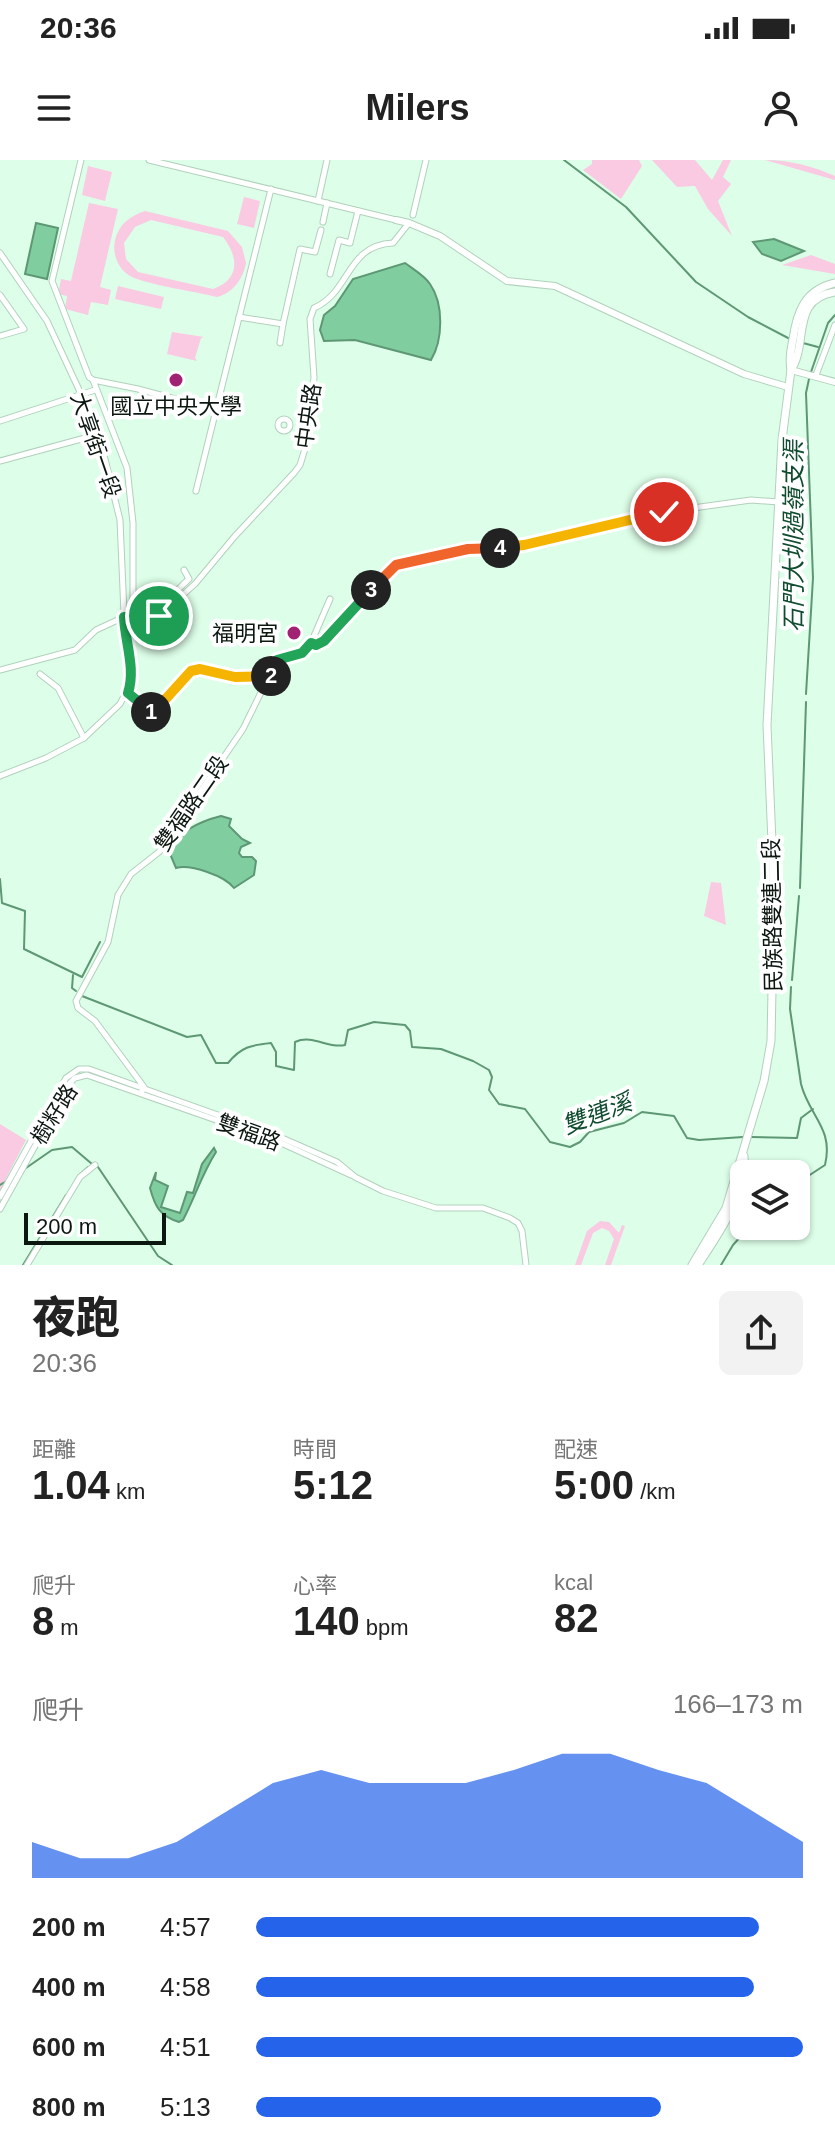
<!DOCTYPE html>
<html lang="zh-TW">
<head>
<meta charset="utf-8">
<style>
	:root { --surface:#fff; --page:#f2f2f2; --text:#222; --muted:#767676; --accent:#2563eb }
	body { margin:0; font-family:Arial,"Noto Sans TC",sans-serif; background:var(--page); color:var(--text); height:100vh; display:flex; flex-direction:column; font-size:30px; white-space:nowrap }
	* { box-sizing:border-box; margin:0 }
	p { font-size:26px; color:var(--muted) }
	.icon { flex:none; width:44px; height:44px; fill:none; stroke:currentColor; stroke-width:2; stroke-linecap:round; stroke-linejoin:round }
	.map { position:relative; height:1105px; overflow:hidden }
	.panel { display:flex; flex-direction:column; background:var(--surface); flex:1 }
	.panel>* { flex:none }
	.buttons { position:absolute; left:730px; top:1000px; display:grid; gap:16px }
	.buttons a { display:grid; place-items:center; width:80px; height:80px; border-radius:12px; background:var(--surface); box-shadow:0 2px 6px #0004; font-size:40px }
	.scale { position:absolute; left:24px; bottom:20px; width:142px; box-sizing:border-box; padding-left:8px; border:4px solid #0c1710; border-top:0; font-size:22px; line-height:28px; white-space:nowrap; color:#0c1710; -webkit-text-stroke:6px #fff; paint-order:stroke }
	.pin { position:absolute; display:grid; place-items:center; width:68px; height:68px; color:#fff; margin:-34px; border:4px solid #fff; border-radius:50%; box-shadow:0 2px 8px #0007 }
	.km { position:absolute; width:40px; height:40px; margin:-20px; border-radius:50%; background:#222; color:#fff; font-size:22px; line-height:40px; text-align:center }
	.round { display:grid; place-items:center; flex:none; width:84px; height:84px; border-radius:12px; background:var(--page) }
	.headline { display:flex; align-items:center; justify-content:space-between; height:136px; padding:0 32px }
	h1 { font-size:44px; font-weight:800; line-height:60px }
	.figures { display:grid; grid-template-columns:repeat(3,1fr); gap:12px; height:136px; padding:8px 32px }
	.figures div { display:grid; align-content:center }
	.figures b { font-size:40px; font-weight:800 }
	.figures small { font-size:22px; font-weight:400 }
	.figures p { font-size:22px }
	.chart { height:224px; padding:16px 32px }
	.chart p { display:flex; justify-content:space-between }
	.chart svg { width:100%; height:144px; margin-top:8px; fill:var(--accent); opacity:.7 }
	ul { padding:0 32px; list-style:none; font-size:26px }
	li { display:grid; grid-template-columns:128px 96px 1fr; align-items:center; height:60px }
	li i { height:20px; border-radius:10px; background:var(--accent) }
	.status { display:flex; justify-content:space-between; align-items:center; height:56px; padding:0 40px; background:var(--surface); direction:ltr }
	.status svg { height:22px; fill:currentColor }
	header { display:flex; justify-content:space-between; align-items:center; height:104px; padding:0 32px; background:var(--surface); font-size:36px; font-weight:800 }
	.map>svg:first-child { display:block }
</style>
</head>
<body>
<div class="status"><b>20:36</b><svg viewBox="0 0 49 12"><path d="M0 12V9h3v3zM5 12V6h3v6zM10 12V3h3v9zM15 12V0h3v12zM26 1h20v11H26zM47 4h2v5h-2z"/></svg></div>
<header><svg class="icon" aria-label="menu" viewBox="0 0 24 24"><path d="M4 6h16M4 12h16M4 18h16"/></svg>Milers<svg class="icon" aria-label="person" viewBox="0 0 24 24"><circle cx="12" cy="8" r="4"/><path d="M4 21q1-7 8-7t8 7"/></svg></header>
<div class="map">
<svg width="835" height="1105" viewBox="0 0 835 1105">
	<rect width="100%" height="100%" fill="#ddfee8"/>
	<g fill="#facae2" fill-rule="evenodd">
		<path d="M592 0H639L642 6 621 39 583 10 592 4Z"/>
		<path d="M652 0H695L712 20 723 0H731L723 17 731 24 718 41 732 76 708 49 695 26 677 27Z"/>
		<path d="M765 0C789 0 812 6 835 16V20Z"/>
		<path d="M88 6 112 12 105 41 82 35Z"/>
		<path d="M244 37 260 41 254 68 237 64Z"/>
		<path d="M89 43 118 49 100 127 111 130 108 145 91 142 88 155 65 149 67 136 58 134 61 119 71 121Z"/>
		<path d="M145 51 228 71 242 87 246 103C243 119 233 133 217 137 193 131 154 126 132 117 118 110 112 94 115 80 119 64 130 56 145 51ZM151 60 223 77C239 97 240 120 213 129L138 112 126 99 124 83 135 67Z"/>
		<path d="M811 95 835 104V114L782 105Z"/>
		<path d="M118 126 164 137 161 149 115 139Z"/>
		<path d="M172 172 204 177 201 178 195 198 197 201 167 194Z"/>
		<path d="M711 722 721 723 726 765 704 756Z"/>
		<path d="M0 964 26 980 0 1030Z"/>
		<path d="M600 1061 609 1062 619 1073 622 1065 625 1066 611 1105H605L614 1079 609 1071 602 1068 593 1073 581 1105H575L587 1071Z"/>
	</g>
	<g fill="#80ce9f" stroke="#5d9774" stroke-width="2">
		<path d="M36 63 58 68 47 119 25 114Z"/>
		<path d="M774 79 804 91 781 101 762 94 753 82Z"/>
		<path d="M405 103C413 109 425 116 430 124 444 144 443 180 431 200L355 180 324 181 320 170 324 155 335 146 353 119Z"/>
		<path d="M221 656 231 659 229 666 242 679 250 683 241 687 239 693 242 697H252L256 701 254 715 234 728C225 716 191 704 176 708L168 689C180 671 201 661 221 656Z"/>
		<path d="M214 988 216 992C202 1014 195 1037 183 1060L179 1062C160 1056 155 1047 150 1028L156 1012 155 1020 168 1026 161 1047 180 1053 187 1032 193 1033 202 1004Z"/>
	</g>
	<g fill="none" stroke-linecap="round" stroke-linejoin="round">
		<g stroke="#5d9774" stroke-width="2">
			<path d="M564 0 626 47 696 122 748 157 790 179"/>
			<path d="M803 183 818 187"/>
			<path d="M811 212 828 163 835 155"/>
			<path d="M806 534 813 418 806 233 809 219"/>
			<path d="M0 719 2 743 25 751 24 789 82 817 100 782"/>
			<path d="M800 728 806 542"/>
			<path d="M73 815 72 828 76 831"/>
			<path d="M792 820 799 736"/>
			<path d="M791 827 790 849 801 924C809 956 834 968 825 1005L796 1024"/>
			<path d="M82 836 187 877 201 875 216 903H228C241 887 251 885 271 883L276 892V906L294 910 295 882C313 874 328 889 345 885L348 870 374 862 405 865 410 871 412 887 441 889 473 901 489 910 492 917 489 930 499 944 525 949 550 982 570 987 580 982 589 972 624 963 642 952 674 956 687 978 699 980 743 977"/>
			<path d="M750 977 797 978 801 958 813 949"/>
			<path d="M98 1007 158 1096 172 1105"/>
			<path d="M26 1008 52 990 72 987 92 1004"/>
			<path d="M78 1016 88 1007"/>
			<path d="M0 1025 5 1022"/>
			<path d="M23 1105 66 1035"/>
			<path d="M721 1105 733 1085 750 1066"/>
		</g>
		<g stroke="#b1d1bc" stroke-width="7">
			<g id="minor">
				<path d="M81 0 52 121 89 217 93 220 138 229 216 250 271 29"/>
				<path d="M149 0 318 41 327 0"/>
				<path d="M318 41 396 60"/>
				<path d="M413 55 426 0"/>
				<path d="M323 62 327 43"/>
				<path d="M0 93 47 161 81 234 105 299 120 360 125 477 131 522 120 544 84 578 46 598 0 616"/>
				<path d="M330 114 339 80 350 83 358 51"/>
				<path d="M0 135 24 169 0 176"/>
				<path d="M239 157 283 164 280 183"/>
				<path d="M283 164 300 89 315 92 321 70"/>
				<path d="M816 215 835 165"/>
				<path d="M93 220 127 308 133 363V443C153 461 174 432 189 419L184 410"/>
				<circle cx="284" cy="265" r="6"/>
				<path d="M0 261 95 230"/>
				<path d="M0 301 96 275"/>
				<path d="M196 331 216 250"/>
				<path d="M311 483 316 485 324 481 396 405 468 389 524 385 664 352 751 340 779 342"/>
				<path d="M0 510 75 490 96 470 124 457 159 456 195 424 235 376 294 313 300 305 308 279 314 217 310 159 314 148C351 132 346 85 393 83L409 63"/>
				<path d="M40 514 58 528 84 578"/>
				<path d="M128 533 153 553 191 511 200 509 235 517 270 516"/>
				<path d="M141 933 144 927 95 861 78 848 76 841 108 782 118 735 131 714 159 692 243 569 277 500 302 493 311 483 330 439"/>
				<path d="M0 1037 66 918 79 909H89L282 978 337 1002 355 1017 383 1031 436 1048H483L510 1058 518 1063 522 1071 526 1105"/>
				<path d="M0 1049 70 923 75 918 87 915 279 982 351 1015"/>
				<path d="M27 1105 80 1017 95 1005"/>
			</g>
		</g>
		<g stroke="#b1d1bc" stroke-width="8">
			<g id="tertiary">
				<path d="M396 60 409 63 440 76 507 121 555 126 744 214 788 227"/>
				<path d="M791 210 835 222"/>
			</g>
		</g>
		<g stroke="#b1d1bc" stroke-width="9">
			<g id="secondary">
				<path d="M791 210C809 182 790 139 835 132"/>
				<path d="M692 1105 726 1048 764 921 771 881 774 729 767 565 782 280 791 210C789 199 791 189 793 179 797 151 805 130 835 123"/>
				<path d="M698 1105C718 1075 747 1034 744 996"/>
			</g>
		</g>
		<use href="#minor" stroke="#fff" stroke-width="5"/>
		<use href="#tertiary" stroke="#fff" stroke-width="6"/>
		<use href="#secondary" stroke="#fff" stroke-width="7"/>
	</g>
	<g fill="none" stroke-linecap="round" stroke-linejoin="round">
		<g stroke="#fff" stroke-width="16">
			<path id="split-1" d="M151 552 128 533C136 509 125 482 124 457L159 456"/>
		</g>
		<g stroke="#fff" stroke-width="16">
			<path id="split-2" d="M151 552 153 553 191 511 200 509 235 517 271 516"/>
		</g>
		<g stroke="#fff" stroke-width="16">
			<path id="split-3" d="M271 516 277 500 302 493 311 483 316 485 324 481 371 430"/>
		</g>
		<g stroke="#fff" stroke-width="16">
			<path id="split-4" d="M371 430 396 405 468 389 500 388"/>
		</g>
		<g stroke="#fff" stroke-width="16">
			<path id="split-5" d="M500 388 524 385 664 352"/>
		</g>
		<use href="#split-1" stroke="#22a559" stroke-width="10"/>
		<use href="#split-2" stroke="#f5b400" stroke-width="10"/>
		<use href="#split-3" stroke="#22a559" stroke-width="10"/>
		<use href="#split-4" stroke="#f0652b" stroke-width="10"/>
		<use href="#split-5" stroke="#f5b400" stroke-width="10"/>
	</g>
	<g fill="#a12173" stroke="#fff" stroke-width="3">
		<circle cx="176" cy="220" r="8"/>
		<circle cx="294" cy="473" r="8"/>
	</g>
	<g text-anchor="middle" stroke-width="8" stroke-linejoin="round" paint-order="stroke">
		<g font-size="22" fill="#0c1710" stroke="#fff">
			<text x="176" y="254">國立中央大學</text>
			<text x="278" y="481" text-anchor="end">福明宮</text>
		</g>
		<g font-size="22" fill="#0c1710" stroke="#fff">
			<text transform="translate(308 256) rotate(-82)" y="8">中央路</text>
			<text transform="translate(96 285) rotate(71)" y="8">大享街一段</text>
			<text transform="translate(191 643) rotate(-55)" y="8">雙福路二段</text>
			<text transform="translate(772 755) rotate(-91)" y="8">民族路雙連二段</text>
			<text transform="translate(54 954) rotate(-58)" y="8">樹籽路</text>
			<text transform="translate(249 972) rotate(20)" y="8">雙福路</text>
		</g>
		<g font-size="24" font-style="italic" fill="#104c2f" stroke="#fff">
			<text transform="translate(794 376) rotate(-90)" y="8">石門大圳過嶺支渠</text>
			<text transform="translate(597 954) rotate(-21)" y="8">雙連溪</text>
		</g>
	</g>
</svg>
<div class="buttons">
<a><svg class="icon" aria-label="layers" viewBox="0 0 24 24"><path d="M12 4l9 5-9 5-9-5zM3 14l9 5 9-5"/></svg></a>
</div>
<div class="scale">200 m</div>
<div class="pin" style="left:159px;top:456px;background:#1e9e55"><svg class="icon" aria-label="arrive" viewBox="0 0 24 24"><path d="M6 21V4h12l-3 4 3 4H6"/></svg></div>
<div class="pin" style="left:664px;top:352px;background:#d93025"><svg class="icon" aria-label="check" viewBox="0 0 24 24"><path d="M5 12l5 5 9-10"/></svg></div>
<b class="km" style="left:151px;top:552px">1</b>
<b class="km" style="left:271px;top:516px">2</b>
<b class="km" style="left:371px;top:430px">3</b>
<b class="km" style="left:500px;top:388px">4</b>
</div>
<section class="panel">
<div class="headline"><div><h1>夜跑</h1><p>20:36</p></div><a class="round"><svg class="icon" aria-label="share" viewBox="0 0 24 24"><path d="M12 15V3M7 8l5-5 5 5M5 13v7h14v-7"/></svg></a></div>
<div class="figures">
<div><p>距離</p><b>1.04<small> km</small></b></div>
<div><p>時間</p><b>5:12</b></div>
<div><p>配速</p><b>5:00<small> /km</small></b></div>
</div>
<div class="figures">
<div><p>爬升</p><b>8<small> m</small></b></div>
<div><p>心率</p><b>140<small> bpm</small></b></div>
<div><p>kcal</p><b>82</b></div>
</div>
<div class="chart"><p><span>爬升</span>166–173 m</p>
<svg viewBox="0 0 160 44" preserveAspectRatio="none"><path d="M0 44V33L10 38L20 38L30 33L40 24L50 15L60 11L70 15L80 15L90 15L100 11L110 6L120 6L130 11L140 15L150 24L160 33V44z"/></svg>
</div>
<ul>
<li><b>200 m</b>4:57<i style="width:92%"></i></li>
<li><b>400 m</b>4:58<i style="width:91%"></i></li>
<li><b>600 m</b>4:51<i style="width:100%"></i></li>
<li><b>800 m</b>5:13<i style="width:74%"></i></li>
</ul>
</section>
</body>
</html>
